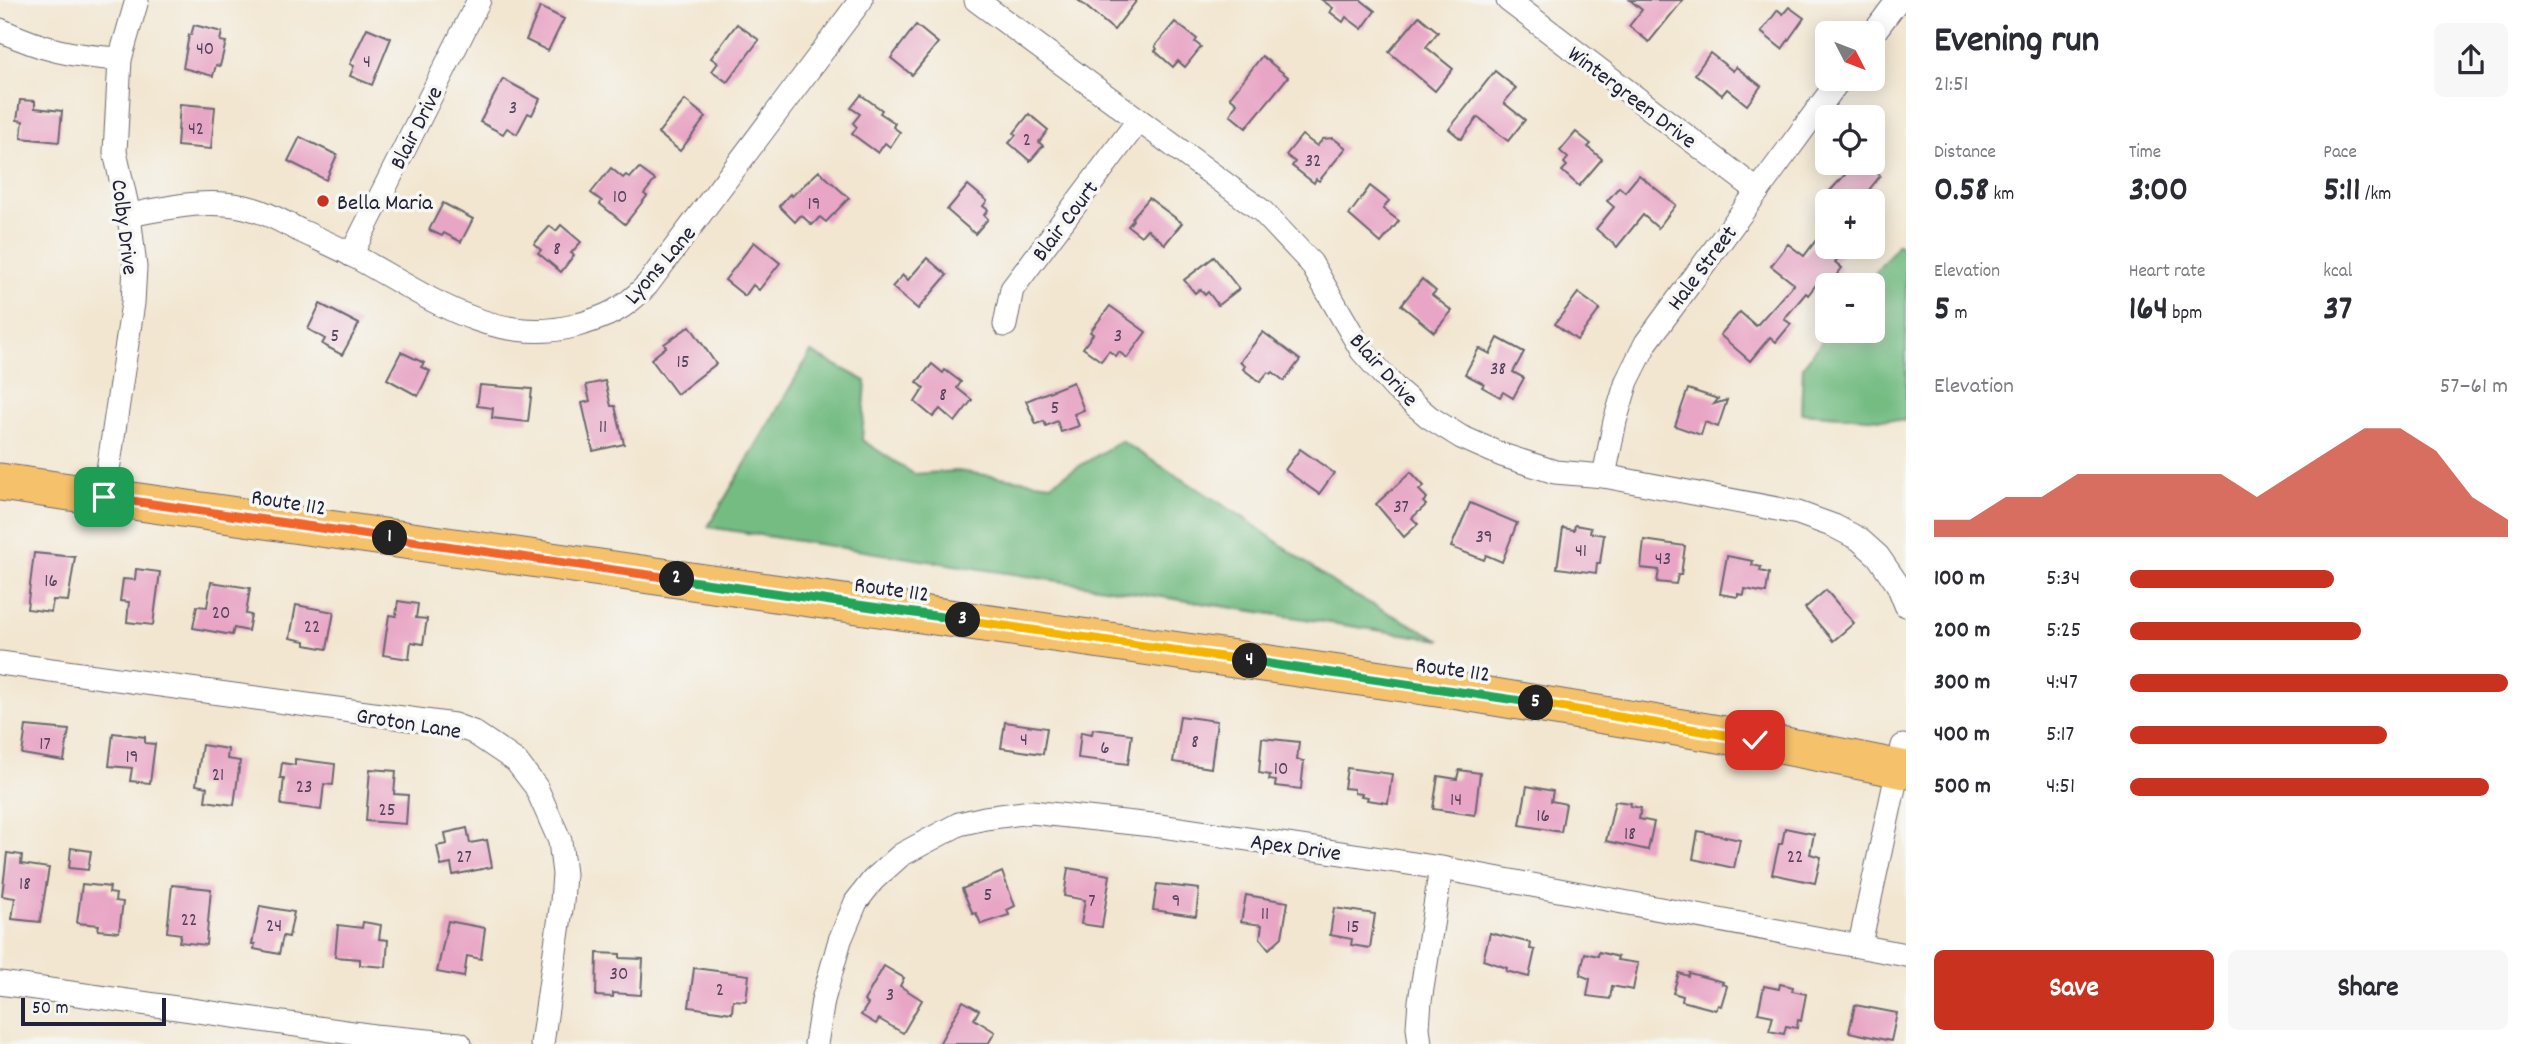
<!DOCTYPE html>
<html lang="en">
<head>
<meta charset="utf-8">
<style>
	:root { --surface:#fff; --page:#f7f7f7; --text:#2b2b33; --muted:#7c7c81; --accent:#c8321e }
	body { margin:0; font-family:Dekko,sans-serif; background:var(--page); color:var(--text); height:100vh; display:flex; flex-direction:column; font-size:26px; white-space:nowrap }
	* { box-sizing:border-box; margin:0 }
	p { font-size:23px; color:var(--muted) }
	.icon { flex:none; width:38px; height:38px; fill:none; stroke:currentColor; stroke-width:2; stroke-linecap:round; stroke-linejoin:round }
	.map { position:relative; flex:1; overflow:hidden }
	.side { display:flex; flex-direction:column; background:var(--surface); width:630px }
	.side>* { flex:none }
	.needle { width:46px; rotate:132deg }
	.tools { position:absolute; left:1815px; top:21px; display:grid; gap:14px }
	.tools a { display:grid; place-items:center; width:70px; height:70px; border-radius:10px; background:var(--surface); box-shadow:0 4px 18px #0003; font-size:35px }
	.scale { position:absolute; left:21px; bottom:18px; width:145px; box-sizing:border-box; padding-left:7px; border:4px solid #22223b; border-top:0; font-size:19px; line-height:24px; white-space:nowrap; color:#22223b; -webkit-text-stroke:5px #f6f6f2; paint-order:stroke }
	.pin { position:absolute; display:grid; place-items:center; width:60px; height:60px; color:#fff; margin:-30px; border-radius:14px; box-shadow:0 4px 10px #0006 }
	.km { position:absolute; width:35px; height:35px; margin:-18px; border-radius:50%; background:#222; color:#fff; font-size:19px; line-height:35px; text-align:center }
	.round { display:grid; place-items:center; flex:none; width:74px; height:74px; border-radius:10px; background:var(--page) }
	.head { display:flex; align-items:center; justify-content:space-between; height:119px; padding:0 28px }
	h1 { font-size:38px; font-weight:700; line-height:52px }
	.stats { display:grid; grid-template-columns:repeat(3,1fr); gap:10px; height:119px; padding:7px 28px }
	.stats div { display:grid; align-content:center }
	.stats b { font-size:35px; font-weight:700 }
	.stats small { font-size:19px; font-weight:400 }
	.stats p { font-size:19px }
	.chart { height:196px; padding:14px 28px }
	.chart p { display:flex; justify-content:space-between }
	.chart svg { width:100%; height:126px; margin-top:7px; fill:var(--accent); opacity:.7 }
	.button { display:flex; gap:14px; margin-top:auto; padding:14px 28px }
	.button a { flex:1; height:80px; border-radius:10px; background:var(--accent); color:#fff; font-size:28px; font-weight:700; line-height:80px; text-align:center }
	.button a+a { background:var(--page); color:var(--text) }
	ul { padding:0 28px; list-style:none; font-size:23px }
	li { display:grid; grid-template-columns:112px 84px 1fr; align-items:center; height:52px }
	li i { height:18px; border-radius:9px; background:var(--accent) }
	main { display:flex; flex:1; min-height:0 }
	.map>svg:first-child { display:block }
</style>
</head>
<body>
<main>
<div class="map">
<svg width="1906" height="1044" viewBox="0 0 1906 1044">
	<rect width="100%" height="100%" fill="#f6f6f2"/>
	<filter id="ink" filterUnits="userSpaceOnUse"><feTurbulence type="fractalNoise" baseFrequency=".0143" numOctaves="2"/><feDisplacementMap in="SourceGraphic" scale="14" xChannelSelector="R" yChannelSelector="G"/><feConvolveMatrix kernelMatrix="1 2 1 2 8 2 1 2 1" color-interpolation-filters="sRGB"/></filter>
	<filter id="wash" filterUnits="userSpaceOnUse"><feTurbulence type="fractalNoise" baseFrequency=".00686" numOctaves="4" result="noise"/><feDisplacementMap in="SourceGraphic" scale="28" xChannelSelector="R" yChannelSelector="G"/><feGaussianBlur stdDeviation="1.57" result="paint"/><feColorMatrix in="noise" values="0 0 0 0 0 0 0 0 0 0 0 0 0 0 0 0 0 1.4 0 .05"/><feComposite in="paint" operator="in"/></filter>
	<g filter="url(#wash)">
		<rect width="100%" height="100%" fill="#f2e6d0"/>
		<g fill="#74bc83" stroke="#4b6f5f" stroke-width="2">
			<path d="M1898 244 1906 253V421L1801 413 1803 366 1830 331H1872V285H1866Z"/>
			<path d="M811 352 866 381 862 440 914 474 957 471 1050 484 1121 441 1244 518 1342 589 1441 640 708 527Z"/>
		</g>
		<g id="blocks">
			<g fill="#e8a5c5">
				<path d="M1078 0H1137L1114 30Z"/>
				<path d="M1322 0H1361L1375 11 1362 29 1346 17 1343 22 1330 12 1333 8Z"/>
				<path d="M1630 0H1683L1649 42 1629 26 1642 10Z"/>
				<path d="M540 7 564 19 548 51 526 40Z"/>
				<path d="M1789 7 1804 18 1782 49 1761 32 1778 10 1783 14Z"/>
				<path d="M1419 16 1438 32 1426 47 1453 69 1435 91 1389 52Z"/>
				<path d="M1175 22 1197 39 1195 42 1201 47 1185 67 1178 61 1173 67 1155 51 1157 49 1155 46Z"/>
				<path d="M737 24 759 40 727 82 712 71 718 63 711 58Z"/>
				<path d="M194 25 222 32 220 41 226 42 220 66 216 65 213 76 183 68 189 35H191Z"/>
				<path d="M916 25 938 43 912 75 891 58Z"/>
				<path d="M367 28 391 38 372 85 350 76 354 66 350 64Z"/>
				<path d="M1710 53 1733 71 1736 67 1761 86 1747 105 1727 89 1722 95 1695 74Z"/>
				<path d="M1262 56 1288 77 1246 128 1230 115 1237 103 1230 97Z"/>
				<path d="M1495 71 1516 88 1504 103 1525 120 1508 141 1478 117 1461 139 1449 129Z"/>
				<path d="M503 79 540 99 532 115 528 113 517 134 507 128 503 134 480 122Z"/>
				<path d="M861 95 882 110 880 113 895 123 893 127 900 132 890 147 885 143 878 153 852 134 857 127 853 123 860 114 851 108Z"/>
				<path d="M20 100 35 101V108L62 111 59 142 21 138 23 121 17 120Z"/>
				<path d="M685 100 706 117 680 151 658 133Z"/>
				<path d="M180 104 215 107 211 149 177 146Z"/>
				<path d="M1029 114 1048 130 1039 142 1043 146 1030 161 1009 143 1016 135 1014 133Z"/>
				<path d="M1576 132 1591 144 1588 147 1602 159 1579 186 1562 171 1567 166 1564 163 1568 158 1560 151Z"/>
				<path d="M1302 135 1317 146 1323 139 1333 138 1346 148 1319 181 1316 179 1314 183 1292 166 1295 162 1286 155Z"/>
				<path d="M300 137 337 155 326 180 288 161Z"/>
				<path d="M1856 163H1864L1880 176 1860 201H1838L1828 193Z"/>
				<path d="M611 168 623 178 626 175 630 178 639 168 655 180 644 194 647 196 625 224 600 204 602 201 591 193Z"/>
				<path d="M819 171 849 198 826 222 820 217 812 225 801 215 795 222 779 206 790 194 792 196Z"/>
				<path d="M1639 175 1676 205 1658 228 1643 215 1617 247 1596 229 1614 207 1607 201 1619 187 1625 192Z"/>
				<path d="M968 185 987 201 983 206 988 210 984 215 988 219 975 234 947 210Z"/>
				<path d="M1370 186 1389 201 1383 209 1399 221 1381 243 1349 215Z"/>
				<path d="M1149 198 1182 223 1165 244 1147 229 1141 236 1128 226 1133 220 1132 218Z"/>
				<path d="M443 203 473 219 461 242 444 233 442 236 429 230Z"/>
				<path d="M561 225 581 242 571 253 574 255 561 272 538 253 541 250 534 244 550 226 556 231Z"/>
				<path d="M1820 235 1827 240V247H1835L1843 253 1835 262 1842 268 1827 287 1819 281 1808 295 1806 293 1784 319 1791 324 1776 342 1770 337 1750 361 1720 335 1740 312 1756 326 1794 284 1771 266 1788 244 1804 256Z"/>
				<path d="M754 242 780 263 759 290 753 285 745 296 725 280Z"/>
				<path d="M1214 257 1239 289 1218 305 1208 292 1205 295 1200 289 1195 293 1184 280Z"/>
				<path d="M927 258 947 275 918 309 892 287 903 275 908 280Z"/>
				<path d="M1422 279 1436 291 1432 295 1452 311 1434 332 1401 305Z"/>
				<path d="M1578 293 1600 309 1577 340 1555 324Z"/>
				<path d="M320 304 359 324 342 355 322 344 325 339 308 329Z"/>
				<path d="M1110 306 1146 332 1127 358 1119 352 1116 356 1109 351 1101 361 1083 348 1093 334 1090 332Z"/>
				<path d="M690 326 716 364 677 394 651 359 666 347 664 344Z"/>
				<path d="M1263 332 1300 360 1284 381 1273 372 1271 374 1268 372 1260 382 1243 369 1245 366 1240 362Z"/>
				<path d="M1498 338 1524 352 1513 372 1524 378 1513 398 1503 392 1500 397 1482 387 1484 384 1465 374 1479 348 1490 354Z"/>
				<path d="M401 352 424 363 421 367 430 371 418 396 387 379Z"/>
				<path d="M932 364 943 373 945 370 961 382 957 388 972 400 955 422 940 409 933 417 915 402 924 388 917 382Z"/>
				<path d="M605 381 611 406H615L624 444 593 451 582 403 590 401 586 385Z"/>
				<path d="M1073 382 1084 410 1074 414 1079 426 1061 432 1057 421 1046 426 1044 421 1036 424 1026 401Z"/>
				<path d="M480 385 532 389 528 422 492 418 493 408 477 406Z"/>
				<path d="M1688 389 1718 399 1714 404 1727 400 1718 427 1705 422 1701 435 1675 426Z"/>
				<path d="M1300 449 1334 473 1319 494 1285 470Z"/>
				<path d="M1411 472 1424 486 1419 490 1427 498 1423 502 1426 505 1412 518 1418 524 1404 537 1376 504Z"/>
				<path d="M1470 503 1517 523 1502 562 1486 555 1484 560 1451 547Z"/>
				<path d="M1575 525 1591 528 1590 533 1604 535 1600 563H1597L1596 573 1557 568 1563 528 1574 530Z"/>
				<path d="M1644 540 1685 546 1681 575H1678L1676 584 1657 582 1659 570 1641 568Z"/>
				<path d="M34 553 75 557 68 601 53 600 51 612 27 609Z"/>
				<path d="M1727 556 1753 561 1752 565 1761 567 1760 571 1769 573 1766 593 1745 589 1744 595 1738 594V597L1720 594Z"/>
				<path d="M136 569 160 572 153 625 127 622 129 602 120 601 123 579 135 580Z"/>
				<path d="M211 582 250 588 246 614 251 615 248 631 234 628 232 635 193 628 197 606 207 607Z"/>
				<path d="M1826 590 1854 623 1833 641 1805 608Z"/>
				<path d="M398 601 418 604 416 618 427 619 423 644 411 642 409 659 383 655 389 615 396 616Z"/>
				<path d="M296 605 334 612 327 649 305 645V641L290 638Z"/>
				<path d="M1180 716 1217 721 1211 768 1173 762Z"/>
				<path d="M1005 722 1047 728 1043 754 1001 748Z"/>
				<path d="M26 726 69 730 64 761 22 754Z"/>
				<path d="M1093 729 1132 734 1128 764 1078 758 1081 732 1092 734Z"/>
				<path d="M113 733 145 737V743L155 744 150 783 130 781 132 768 109 766Z"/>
				<path d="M1262 738 1299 742 1297 760 1304 761 1301 789 1275 786 1276 781 1269 780 1270 775 1259 773Z"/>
				<path d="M202 745 228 749 227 759 240 761 234 805 205 801 207 787 196 785Z"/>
				<path d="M295 759 335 764 333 785 324 784 321 810 281 805 284 778H280L282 763 295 765Z"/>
				<path d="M1347 768 1392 774 1388 803 1367 800 1368 797 1361 796 1362 794 1354 793V789L1344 788Z"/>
				<path d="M370 769 396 771 394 794 408 795 406 824 366 821Z"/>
				<path d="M1459 770 1480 773 1475 815 1433 809 1438 776 1457 779Z"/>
				<path d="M1527 786 1553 791 1551 801 1566 804 1561 832 1520 825Z"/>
				<path d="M1615 801 1631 803 1630 806 1641 808 1639 819 1654 822 1648 850 1606 841Z"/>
				<path d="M467 828 470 843 487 840 492 867 453 875 451 864 441 866 437 846 447 844 445 833Z"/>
				<path d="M1785 828 1814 834 1810 854 1821 857 1815 883 1772 874 1779 844H1782Z"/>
				<path d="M1698 831 1740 840 1734 868 1693 859Z"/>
				<path d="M71 848 91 851 88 870 69 868Z"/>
				<path d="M7 853 22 855 21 864 49 868 40 922 12 919 15 898 2 896Z"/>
				<path d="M1068 868 1110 875 1102 927 1081 924 1085 900 1064 896Z"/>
				<path d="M1002 872 1015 906 1007 910 1009 915 981 924 976 913 973 914 962 889Z"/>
				<path d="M82 884 110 887 109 893 116 894 115 901 123 902 119 932 98 930 99 925 77 923Z"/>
				<path d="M1157 884 1199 889 1196 916 1153 910Z"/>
				<path d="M172 885 211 889 206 945 179 942 181 934 167 932Z"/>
				<path d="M1246 895 1288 902 1282 937 1269 949 1260 938 1262 925 1241 922Z"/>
				<path d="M260 906 294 912 289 937 283 936 279 954 254 949 255 944H252Z"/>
				<path d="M1334 908 1375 914 1370 948 1351 945 1352 939 1330 935Z"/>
				<path d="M448 921 485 928 481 959 467 956 464 977 437 972Z"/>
				<path d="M363 922 381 925 379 939 388 940 386 967 360 965V959L335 957 338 925 362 928Z"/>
				<path d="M1490 933 1531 943 1530 949 1535 950 1529 977 1506 971 1507 968 1483 960Z"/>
				<path d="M1599 952 1618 957 1617 960 1638 963 1633 990 1612 986 1610 999 1587 996 1590 979 1580 975 1585 953 1598 956Z"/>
				<path d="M597 953 620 954V958L643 959 641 995 613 993V997L596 996Z"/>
				<path d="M884 966 904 978 900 986 922 1000 903 1033 879 1019 876 1024 861 1015 868 1004 864 1001Z"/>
				<path d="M694 968 749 975 746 1001 733 1000 732 1013 689 1007Z"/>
				<path d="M1679 973 1688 976 1689 973 1723 982 1722 984 1727 986 1721 1006 1718 1005 1716 1010 1682 1001 1683 996 1673 993Z"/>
				<path d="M1780 984 1793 987 1792 991 1806 994 1801 1021 1798 1020 1797 1028 1786 1026 1784 1034 1769 1031 1773 1016 1758 1013 1764 986 1779 989Z"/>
				<path d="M963 1001 979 1010 974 1019 995 1032 988 1044H939Z"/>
				<path d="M1855 1005 1897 1013 1891 1041 1849 1032Z"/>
			</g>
		</g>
	</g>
	<g filter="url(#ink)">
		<use href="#blocks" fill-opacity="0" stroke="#6b676f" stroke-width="2"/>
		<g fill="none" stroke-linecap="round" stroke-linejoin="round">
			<g stroke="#6b676f" stroke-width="25">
				<g id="street">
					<path d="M976 0 1262 211 1311 263 1362 351 1395 388 1429 417 1461 437 1502 455 1555 472 1604 476 1798 513 1834 526 1859 539 1878 556 1898 585 1906 605"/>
					<path d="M1508 0 1758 191"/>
					<path d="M0 30C44 50 71 56 120 59"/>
					<path d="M1872 35 1898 0"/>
					<path d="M129 215C167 208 206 198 245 207 264 211 281 221 299 230 316 238 335 246 352 255 421 292 491 347 574 326 607 317 623 310 647 285L861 0"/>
					<path d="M351 255 479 0"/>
					<path d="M1005 325 1012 289 1138 121"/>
					<path d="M1604 476 1615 421 1627 381 1646 343 1840 79"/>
					<path d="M104 497 133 303 135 267 129 215 115 152 120 59 137 0"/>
					<path d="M0 663 454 725 473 732 516 761 536 787 560 841 564 874 562 902 542 1044"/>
					<path d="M1860 944 1903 746"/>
					<path d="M0 983 374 1036 460 1044"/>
					<path d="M816 1044 823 1000 840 940 856 902 873 880 901 855 959 824 985 818 1031 812 1161 826 1441 868 1906 955"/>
					<path d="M1420 1044 1418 1027 1420 1001 1441 868"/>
				</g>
			</g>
			<g stroke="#6b676f" stroke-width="39">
				<path id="primary" d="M0 482 1458 691 1755 740 1906 770"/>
			</g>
			<use href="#street" stroke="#fff" stroke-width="23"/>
			<use href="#primary" stroke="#f5c16b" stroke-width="37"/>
		</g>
	</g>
	<g fill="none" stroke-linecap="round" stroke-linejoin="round" filter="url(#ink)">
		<g stroke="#fff" stroke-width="14">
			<path id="split-1" d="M104 497 390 538"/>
		</g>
		<g stroke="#fff" stroke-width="14">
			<path id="split-2" d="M390 538 677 579"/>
		</g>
		<g stroke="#fff" stroke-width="14">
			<path id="split-3" d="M677 579 963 620"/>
		</g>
		<g stroke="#fff" stroke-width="14">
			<path id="split-4" d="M963 620 1250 661"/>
		</g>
		<g stroke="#fff" stroke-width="14">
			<path id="split-5" d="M1250 661 1536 703"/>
		</g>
		<g stroke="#fff" stroke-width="14">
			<path id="split-6" d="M1536 703 1755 740"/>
		</g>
		<use href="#split-1" stroke="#f0652b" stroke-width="9"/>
		<use href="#split-2" stroke="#f0652b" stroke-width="9"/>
		<use href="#split-3" stroke="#22a559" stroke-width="9"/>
		<use href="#split-4" stroke="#f5b400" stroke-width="9"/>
		<use href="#split-5" stroke="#22a559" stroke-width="9"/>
		<use href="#split-6" stroke="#f5b400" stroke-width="9"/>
	</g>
	<circle fill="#c8321e" stroke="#f6f6f2" stroke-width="2.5" cx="323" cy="201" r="7"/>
	<g text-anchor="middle" stroke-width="7" stroke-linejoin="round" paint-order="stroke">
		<g font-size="19" fill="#54435e">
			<text x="205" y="54">40</text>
			<text x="367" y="67">4</text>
			<text x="513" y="113">3</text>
			<text x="196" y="134">42</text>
			<text x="1027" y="145">2</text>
			<text x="1313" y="166">32</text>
			<text x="620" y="202">10</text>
			<text x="814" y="209">19</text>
			<text x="557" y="254">8</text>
			<text x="335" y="341">5</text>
			<text x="1118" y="341">3</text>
			<text x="683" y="367">15</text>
			<text x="1498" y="374">38</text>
			<text x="943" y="400">8</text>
			<text x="1055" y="413">5</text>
			<text x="603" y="432">11</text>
			<text x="1401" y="512">37</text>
			<text x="1484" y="542">39</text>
			<text x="1581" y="556">41</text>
			<text x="1663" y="564">43</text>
			<text x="51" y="586">16</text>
			<text x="221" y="618">20</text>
			<text x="312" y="632">22</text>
			<text x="1024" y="745">4</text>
			<text x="1195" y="747">8</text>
			<text x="45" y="749">17</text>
			<text x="1105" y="753">6</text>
			<text x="132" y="762">19</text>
			<text x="1281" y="774">10</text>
			<text x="218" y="780">21</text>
			<text x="304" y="792">23</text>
			<text x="1456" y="805">14</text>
			<text x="387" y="815">25</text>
			<text x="1543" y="821">16</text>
			<text x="1630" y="839">18</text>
			<text x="464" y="862">27</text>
			<text x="1795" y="862">22</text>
			<text x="25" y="889">18</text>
			<text x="988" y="900">5</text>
			<text x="1092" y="906">7</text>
			<text x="1176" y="906">9</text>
			<text x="1265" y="919">11</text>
			<text x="189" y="925">22</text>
			<text x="274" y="931">24</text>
			<text x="1353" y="932">15</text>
			<text x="619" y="979">30</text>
			<text x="720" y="995">2</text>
			<text x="890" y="1000">3</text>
		</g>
		<g font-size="23" fill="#22223b" stroke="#f6f6f2">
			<text transform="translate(1633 96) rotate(37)" y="8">Wintergreen Drive</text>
			<text transform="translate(415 127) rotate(-63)" y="8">Blair Drive</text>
			<text transform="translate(1064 220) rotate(-53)" y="8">Blair Court</text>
			<text transform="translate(126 227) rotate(83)" y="8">Colby Drive</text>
			<text transform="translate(659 264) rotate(-49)" y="8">Lyons Lane</text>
			<text transform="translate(1701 267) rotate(-53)" y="8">Hale Street</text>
			<text transform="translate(1385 369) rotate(48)" y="8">Blair Drive</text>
			<text transform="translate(289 501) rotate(9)" y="8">Route 112</text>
			<text transform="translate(892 588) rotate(8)" y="8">Route 112</text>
			<text transform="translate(1453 668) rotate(8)" y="8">Route 112</text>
			<text transform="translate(409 722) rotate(9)" y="8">Groton Lane</text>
			<text transform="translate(1296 846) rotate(8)" y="8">Apex Drive</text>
		</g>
		<g font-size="23" fill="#22223b" stroke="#f6f6f2" text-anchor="start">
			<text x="337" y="209">Bella Maria</text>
		</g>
	</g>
</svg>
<div class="tools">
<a><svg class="needle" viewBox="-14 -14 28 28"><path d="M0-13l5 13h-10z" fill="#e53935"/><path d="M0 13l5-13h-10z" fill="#7c7c81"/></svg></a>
<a><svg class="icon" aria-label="locate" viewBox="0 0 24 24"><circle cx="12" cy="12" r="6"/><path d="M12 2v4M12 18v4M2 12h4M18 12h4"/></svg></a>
<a>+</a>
<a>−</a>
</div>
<div class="scale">50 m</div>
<div class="pin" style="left:104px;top:497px;background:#1e9e55"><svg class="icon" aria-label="arrive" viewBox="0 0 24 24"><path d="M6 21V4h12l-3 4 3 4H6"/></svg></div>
<div class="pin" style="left:1755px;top:740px;background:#d93025"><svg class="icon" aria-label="check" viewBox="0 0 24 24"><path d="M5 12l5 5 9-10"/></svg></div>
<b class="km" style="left:390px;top:538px">1</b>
<b class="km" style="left:677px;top:579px">2</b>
<b class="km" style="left:963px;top:620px">3</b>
<b class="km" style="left:1250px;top:661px">4</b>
<b class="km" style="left:1536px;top:703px">5</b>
</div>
<section class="side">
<div class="head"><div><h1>Evening run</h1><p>21:51</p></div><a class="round"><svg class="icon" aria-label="share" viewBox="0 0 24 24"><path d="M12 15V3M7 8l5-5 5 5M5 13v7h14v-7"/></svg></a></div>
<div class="stats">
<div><p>Distance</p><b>0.58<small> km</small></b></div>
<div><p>Time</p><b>3:00</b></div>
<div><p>Pace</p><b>5:11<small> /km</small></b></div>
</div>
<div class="stats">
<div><p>Elevation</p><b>5<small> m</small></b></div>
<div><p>Heart rate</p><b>164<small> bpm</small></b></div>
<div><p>kcal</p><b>37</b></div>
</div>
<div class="chart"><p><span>Elevation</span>57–61 m</p>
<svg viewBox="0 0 160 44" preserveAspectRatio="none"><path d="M0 44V38L10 38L20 30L30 30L40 22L50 22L60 22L70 22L80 22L90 30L100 22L110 14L120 6L130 6L140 14L150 30L160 38V44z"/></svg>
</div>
<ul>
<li><b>100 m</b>5:34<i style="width:54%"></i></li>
<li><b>200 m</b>5:25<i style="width:61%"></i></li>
<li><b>300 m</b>4:47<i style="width:100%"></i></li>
<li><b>400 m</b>5:17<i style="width:68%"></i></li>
<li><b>500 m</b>4:51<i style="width:95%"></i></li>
</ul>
<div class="button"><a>Save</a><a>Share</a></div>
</section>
</main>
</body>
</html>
